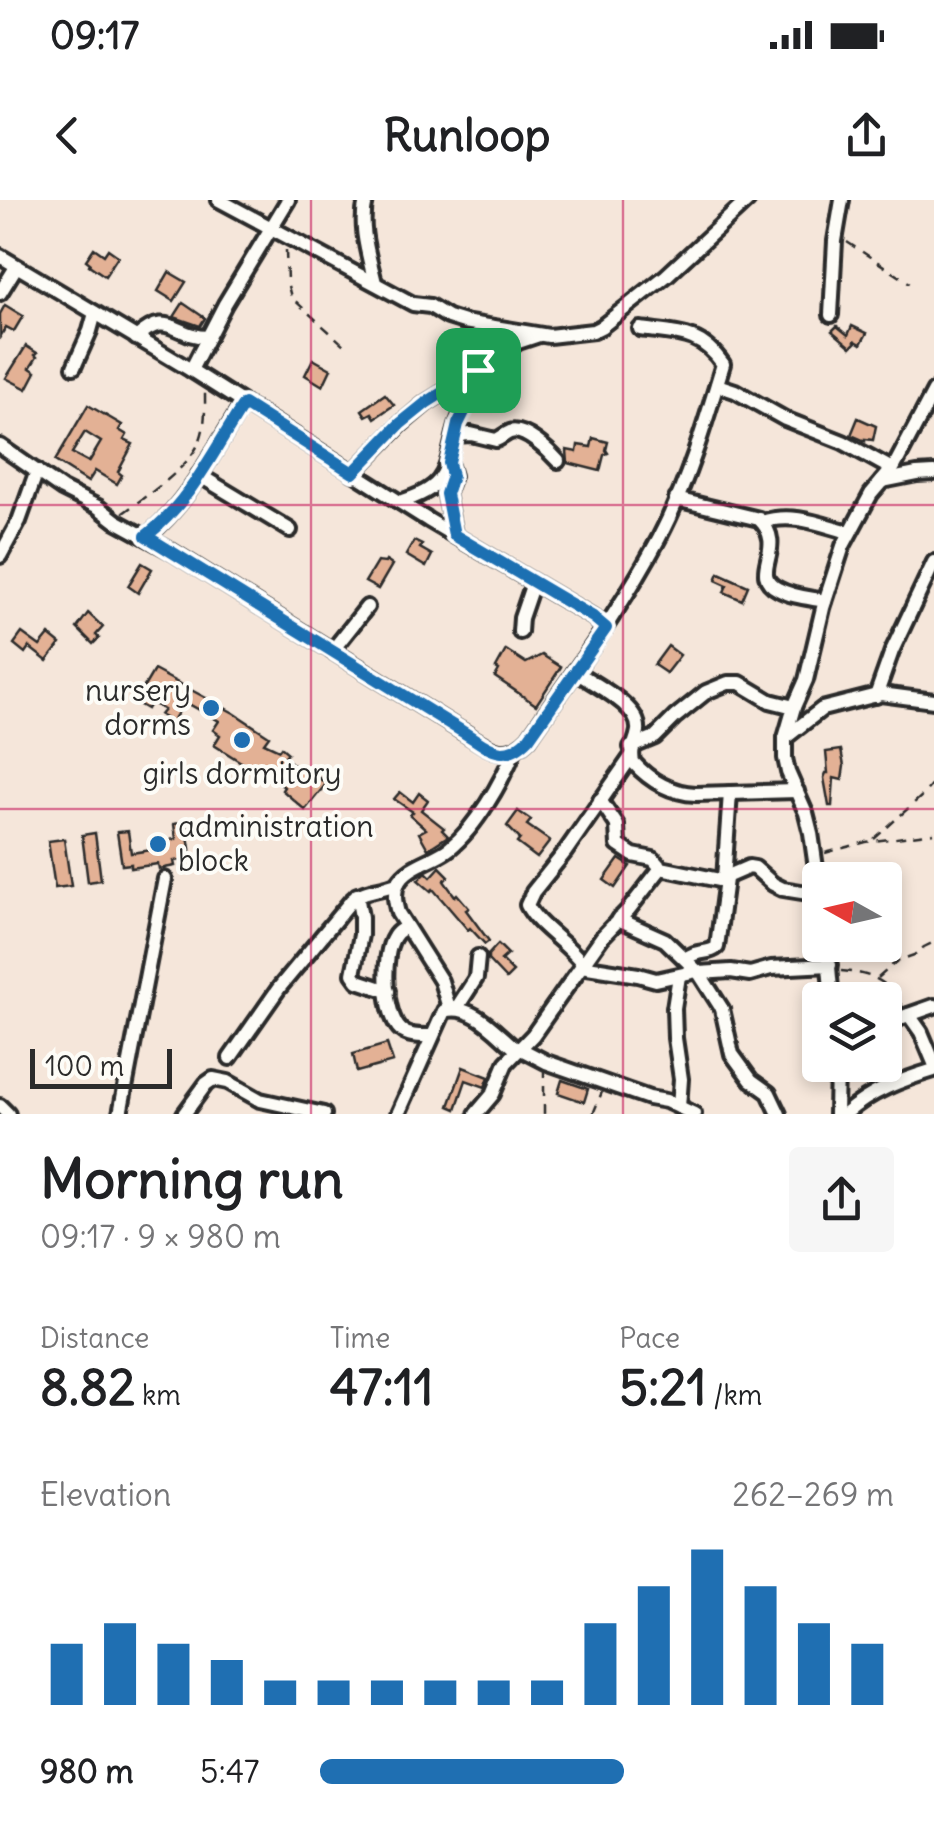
<!DOCTYPE html>
<html lang="en">
<head>
<meta charset="utf-8">
<style>
	:root { --surface:#fff; --page:#f6f6f6; --text:#202124; --muted:#757577; --accent:#1f6fb2 }
	body { margin:0; font-family:Delius,sans-serif; background:var(--page); color:var(--text); height:100vh; display:flex; flex-direction:column; font-size:38px; white-space:nowrap }
	* { box-sizing:border-box; margin:0 }
	p { font-size:32px; color:var(--muted) }
	.icon { flex:none; width:55px; height:55px; fill:none; stroke:currentColor; stroke-width:2; stroke-linecap:round; stroke-linejoin:round }
	.map { position:relative; height:914px; overflow:hidden }
	.sheet { display:flex; flex-direction:column; background:var(--surface); flex:1 }
	.sheet>* { flex:none }
	.needle { width:65px; rotate:278deg }
	.tools { position:absolute; left:802px; top:662px; display:grid; gap:20px }
	.tools a { display:grid; place-items:center; width:100px; height:100px; border-radius:10px; background:var(--surface); box-shadow:0 5px 15px #0003; font-size:50px }
	.scale { position:absolute; left:30px; bottom:25px; width:142px; box-sizing:border-box; padding-left:10px; border:5px solid #2b2b2b; border-top:0; font-size:28px; line-height:35px; white-space:nowrap; color:#2b2b2b; -webkit-text-stroke:8px #fdfcf7; paint-order:stroke }
	.pin { position:absolute; display:grid; place-items:center; width:85px; height:85px; color:#fff; margin:-42px; border-radius:20px; box-shadow:0 5px 15px #0006 }
	.round { display:grid; place-items:center; flex:none; width:105px; height:105px; border-radius:10px; background:var(--page) }
	.overview { display:flex; align-items:center; justify-content:space-between; height:170px; padding:0 40px }
	h1 { font-size:55px; font-weight:700; line-height:75px }
	.metrics { display:grid; grid-template-columns:repeat(3,1fr); gap:15px; height:170px; padding:10px 40px }
	.metrics div { display:grid; align-content:center }
	.metrics b { font-size:50px; font-weight:700 }
	.metrics small { font-size:28px; font-weight:400 }
	.metrics p { font-size:28px }
	.chart { height:280px; padding:20px 40px }
	.chart p { display:flex; justify-content:space-between }
	.chart svg { width:100%; height:180px; margin-top:10px; stroke:var(--accent); stroke-width:6 }
	ul { padding:0 40px; list-style:none; font-size:32px }
	li { display:grid; grid-template-columns:160px 120px 1fr; align-items:center; height:75px }
	li i { height:25px; border-radius:12px; background:var(--accent) }
	.status { display:flex; justify-content:space-between; align-items:center; height:70px; padding:0 50px; background:var(--surface); direction:ltr }
	.status svg { height:28px; fill:currentColor }
	header { display:flex; justify-content:space-between; align-items:center; height:130px; padding:0 40px; background:var(--surface); font-size:45px; font-weight:700 }
	.map>svg:first-child { display:block }
</style>
</head>
<body>
<div class="status"><b>09:17</b><svg viewBox="0 0 49 12"><path d="M0 12V9h3v3zM5 12V6h3v6zM10 12V3h3v9zM15 12V0h3v12zM26 1h20v11H26zM47 4h2v5h-2z"/></svg></div>
<header><svg class="icon" aria-label="back" viewBox="0 0 24 24"><path d="M15 5l-7 7 7 7"/></svg>Runloop<svg class="icon" aria-label="share" viewBox="0 0 24 24"><path d="M12 15V3M7 8l5-5 5 5M5 13v7h14v-7"/></svg></header>
<div class="map">
<svg width="934" height="914" viewBox="0 0 934 914">
	<rect width="100%" height="100%" fill="#f5e6da"/>
	<filter id="ink" filterUnits="userSpaceOnUse"><feTurbulence type="fractalNoise" baseFrequency=".01" numOctaves="2"/><feDisplacementMap in="SourceGraphic" scale="20" xChannelSelector="R" yChannelSelector="G"/><feConvolveMatrix kernelMatrix="1 2 1 2 8 2 1 2 1" color-interpolation-filters="sRGB"/></filter>
	<g filter="url(#ink)">
		<g fill="#e3b195" stroke="#2b2b2b" stroke-width="2.5" fill-rule="evenodd">
			<path d="M94 48 104 55 108 49 118 56 105 76 89 65 90 63 86 60Z"/>
			<path d="M169 72 186 82 174 101 158 91Z"/>
			<path d="M183 103 205 118 200 126 174 117Z"/>
			<path d="M5 105 23 116 14 131 6 127 0 137V114Z"/>
			<path d="M837 126 848 135 852 126 867 133 861 144 854 140 856 142 851 147 832 131Z"/>
			<path d="M26 146 37 153 35 155 37 157 30 168 36 172 27 189 6 178Z"/>
			<path d="M313 159 331 169 323 186 305 175Z"/>
			<path d="M385 194 394 205 375 218 372 213 366 216 362 210Z"/>
			<path d="M88 205 122 225 119 230 127 235 124 240 133 244 118 272 122 275 117 284 95 271 88 282 55 261ZM85 232 101 242 89 262 72 253Z"/>
			<path d="M858 218 876 226 873 240 865 239V241L851 235Z"/>
			<path d="M593 238 608 242 606 250 608 253 604 255 600 271 568 263 567 250 577 252 578 245 591 247Z"/>
			<path d="M414 341 422 345 420 348 432 355 426 367 406 355Z"/>
			<path d="M386 361 392 365 378 389 365 382 377 362 385 363Z"/>
			<path d="M142 363 152 369 138 393 128 386Z"/>
			<path d="M719 373 748 386 742 400 724 392 727 385 716 380Z"/>
			<path d="M88 413 103 427 96 435 99 438 93 444 77 428Z"/>
			<path d="M22 433 40 446 49 435 60 444 47 461 29 447 25 453 14 444Z"/>
			<path d="M668 446 680 455 666 473 654 465Z"/>
			<path d="M506 450 526 463 542 455 561 467 536 505 495 477 499 470 496 468Z"/>
			<path d="M154 470 234 513 269 536 264 543 279 550 281 547 288 553 284 557 316 582 319 578 326 584 305 610 282 590 284 587 270 575 267 579 250 565 249 567 214 545 220 535 213 530 219 521 185 502 172 522 160 515 164 510 151 502 147 509 135 502Z"/>
			<path d="M841 550 844 566 842 580 834 578 832 606H829L824 578 826 573H828L826 552Z"/>
			<path d="M400 592 413 602 419 593 428 600 421 610 444 628 442 630 448 636 428 649 419 633 426 629 410 615 413 612 394 599Z"/>
			<path d="M518 611 531 620 527 625 550 641 537 658 517 643 520 639 507 626Z"/>
			<path d="M186 622 191 655 182 656V660L174 661 175 666 159 669 158 664 131 668V664L122 665 117 632 128 631 131 653 152 650 151 642 176 639 174 624Z"/>
			<path d="M95 633 101 680 88 682 82 635Z"/>
			<path d="M64 639 71 686 55 688 48 641Z"/>
			<path d="M619 659 630 666 615 688 604 680Z"/>
			<path d="M440 667 449 676 444 681 455 696 457 694 469 708 466 710 489 741 485 744 470 728 468 730 433 689 431 691 418 680 426 672 431 677Z"/>
			<path d="M498 744 508 754 501 760 513 772 506 779 488 760V755Z"/>
			<path d="M387 844 393 862 357 872 353 854Z"/>
			<path d="M463 867 489 877 485 887 466 880 456 909 449 906Z"/>
			<path d="M562 880 588 889 584 902 558 893Z"/>
		</g>
		<g fill="none" stroke-linecap="round" stroke-linejoin="round">
			<g stroke="#2b2b2b" stroke-width="20">
				<g id="minor">
					<path d="M219 0 413 104 430 106 448 117 464 122 549 136 593 131 601 127 666 76 748 0"/>
					<path d="M366 0C359 28 369 56 375 83"/>
					<path d="M0 56 191 170 428 320 593 417 605 428"/>
					<path d="M0 93 16 67"/>
					<path d="M831 115 835 41 842 0"/>
					<path d="M136 138C169 108 173 137 208 137"/>
					<path d="M74 167 90 131 95 113"/>
					<path d="M191 170 225 104 288 0"/>
					<path d="M717 185 735 191 785 219 843 242 892 269"/>
					<path d="M455 235 471 234 496 240C501 238 505 234 510 232 524 227 549 251 558 261"/>
					<path d="M0 246 62 289 98 307 116 321 171 351 460 530C486 545 503 565 529 538 574 472 622 408 659 338 687 285 706 221 723 164 700 131 677 134 640 129"/>
					<path d="M449 263 453 276 446 294 454 335"/>
					<path d="M353 273 401 224 426 203 486 166 518 142 539 135"/>
					<path d="M199 275 290 330"/>
					<path d="M882 281 917 274 934 273"/>
					<path d="M676 299 759 319C789 348 747 373 778 389 792 397 810 398 825 401"/>
					<path d="M400 302C453 286 444 268 458 223 465 202 475 195 479 170"/>
					<path d="M762 322C792 312 820 324 849 332"/>
					<path d="M146 337C189 302 214 250 243 204"/>
					<path d="M0 356 19 321 37 271"/>
					<path d="M520 432 521 418 533 383"/>
					<path d="M332 451 367 407"/>
					<path d="M575 471C592 484 641 505 638 531 636 544 630 547 633 562 650 581 671 593 696 594L797 591"/>
					<path d="M876 496 892 451 934 362"/>
					<path d="M785 538 822 509 881 494 934 501"/>
					<path d="M631 547 655 537 675 517 706 492 728 483H740L770 501 794 507"/>
					<path d="M600 600 617 625 618 645 633 655 653 659 661 668"/>
					<path d="M724 679 730 593"/>
					<path d="M357 695 361 717V735L353 774 358 781 388 791"/>
					<path d="M820 696 811 633 806 613 788 572 785 558V538L794 507 806 480 823 408 843 346 871 294 894 267 934 191"/>
					<path d="M618 719 665 740 699 773 722 809 732 854 751 880 769 893 779 914"/>
					<path d="M406 727C401 730 397 731 394 737 382 755 384 815 401 830 409 837 421 836 432 836"/>
					<path d="M827 745 832 800"/>
					<path d="M686 759C696 749 708 755 717 747L726 679"/>
					<path d="M583 764C567 742 538 727 527 705L533 692 565 652 631 557"/>
					<path d="M581 766 638 775 656 780 697 771"/>
					<path d="M699 773 731 771 750 774 771 768 830 765"/>
					<path d="M679 776 674 808 675 838 681 879 679 907"/>
					<path d="M449 808 441 781 398 713C395 702 393 692 398 683 409 664 434 661 450 648 476 627 502 582 514 551"/>
					<path d="M456 809 476 778 478 757"/>
					<path d="M909 815 921 832 934 863"/>
					<path d="M885 828 900 818 934 806"/>
					<path d="M519 848 546 862 649 898 666 901 694 914"/>
					<path d="M230 858 279 788 351 701C365 688 382 691 398 683"/>
					<path d="M836 880 857 865"/>
					<path d="M0 906 8 914"/>
					<path d="M120 914 165 679"/>
					<path d="M184 914 206 884 213 879 228 882 260 900 324 914"/>
					<path d="M398 914 444 811C472 802 497 834 517 850"/>
					<path d="M476 914 493 894 506 863 533 835 602 737 629 709 661 668 719 680 749 667 755 668 773 684 783 689 820 695"/>
					<path d="M836 914 837 865"/>
					<path d="M845 914C871 891 901 880 934 870"/>
				</g>
			</g>
			<g stroke="#2b2b2b" stroke-width="2.5" stroke-dasharray="10 8" stroke-linecap="butt">
				<path d="M847 42 910 83"/>
				<path d="M286 50 287 82 291 97 346 147"/>
				<path d="M123 313C147 295 190 268 200 240 206 225 205 207 205 191"/>
				<path d="M874 639 923 595 934 582"/>
				<path d="M825 653 866 642 934 633"/>
				<path d="M841 771C870 773 891 781 903 808"/>
				<path d="M878 778 897 761 914 755 924 747 934 742"/>
				<path d="M544 914V871"/>
				<path d="M593 914 602 892"/>
			</g>
			<use href="#minor" stroke="#fdfcf7" stroke-width="12"/>
		</g>
	</g>
	<g fill="none" stroke-linecap="round" stroke-linejoin="round" filter="url(#ink)">
		<g stroke="#fff" stroke-width="20">
			<path id="route" d="M478 170 474 192 458 224 449 263 452 276 446 294 454 335 593 417 606 428 529 538C502 566 487 546 460 530L146 336C190 302 214 250 244 204L353 273 400 224 426 203Z"/>
		</g>
		<use href="#route" stroke="#1f6fb2" stroke-width="12"/>
	</g>
	<path fill="none" stroke="#c2185b" stroke-width="2.5" stroke-opacity="0.55" d="M311 0V914M623 0V914M0 305H934M0 609H934"/>
	<g fill="#1f6fb2" stroke="#fdfcf7" stroke-width="4">
		<circle cx="211" cy="508" r="10"/>
		<circle cx="242" cy="540" r="10"/>
		<circle cx="158" cy="644" r="10"/>
	</g>
	<g text-anchor="middle" stroke-width="8" stroke-linejoin="round" paint-order="stroke">
		<g font-size="30" fill="#2b2b2b" stroke="#fdfcf7" text-anchor="end">
			<text x="191" y="501">nursery<tspan x="191" dy="34">dorms</tspan></text>
			<text x="242" y="584" text-anchor="middle">girls dormitory</text>
			<text x="178" y="637" text-anchor="start">administration<tspan x="178" dy="34">block</tspan></text>
		</g>
	</g>
</svg>
<div class="tools">
<a><svg class="needle" viewBox="-14 -14 28 28"><path d="M0-13l5 13h-10z" fill="#e53935"/><path d="M0 13l5-13h-10z" fill="#757577"/></svg></a>
<a><svg class="icon" aria-label="layers" viewBox="0 0 24 24"><path d="M12 4l9 5-9 5-9-5zM3 14l9 5 9-5"/></svg></a>
</div>
<div class="scale">100 m</div>
<div class="pin" style="left:478px;top:170px;background:#1e9e55"><svg class="icon" aria-label="arrive" viewBox="0 0 24 24"><path d="M6 21V4h12l-3 4 3 4H6"/></svg></div>
</div>
<section class="sheet">
<div class="overview"><div><h1>Morning run</h1><p>09:17 · 9 × 980 m</p></div><a class="round"><svg class="icon" aria-label="share" viewBox="0 0 24 24"><path d="M12 15V3M7 8l5-5 5 5M5 13v7h14v-7"/></svg></a></div>
<div class="metrics">
<div><p>Distance</p><b>8.82<small> km</small></b></div>
<div><p>Time</p><b>47:11</b></div>
<div><p>Pace</p><b>5:21<small> /km</small></b></div>
</div>
<div class="chart"><p><span>Elevation</span>262–269 m</p>
<svg viewBox="0 0 160 44" preserveAspectRatio="none"><path d="M5 44V29M15 44V24M25 44V29M35 44V33M45 44V38M55 44V38M65 44V38M75 44V38M85 44V38M95 44V38M105 44V24M115 44V15M125 44V6M135 44V15M145 44V24M155 44V29"/></svg>
</div>
<ul>
<li><b>980 m</b>5:47<i style="width:53%"></i></li>
</ul>
</section>
</body>
</html>
